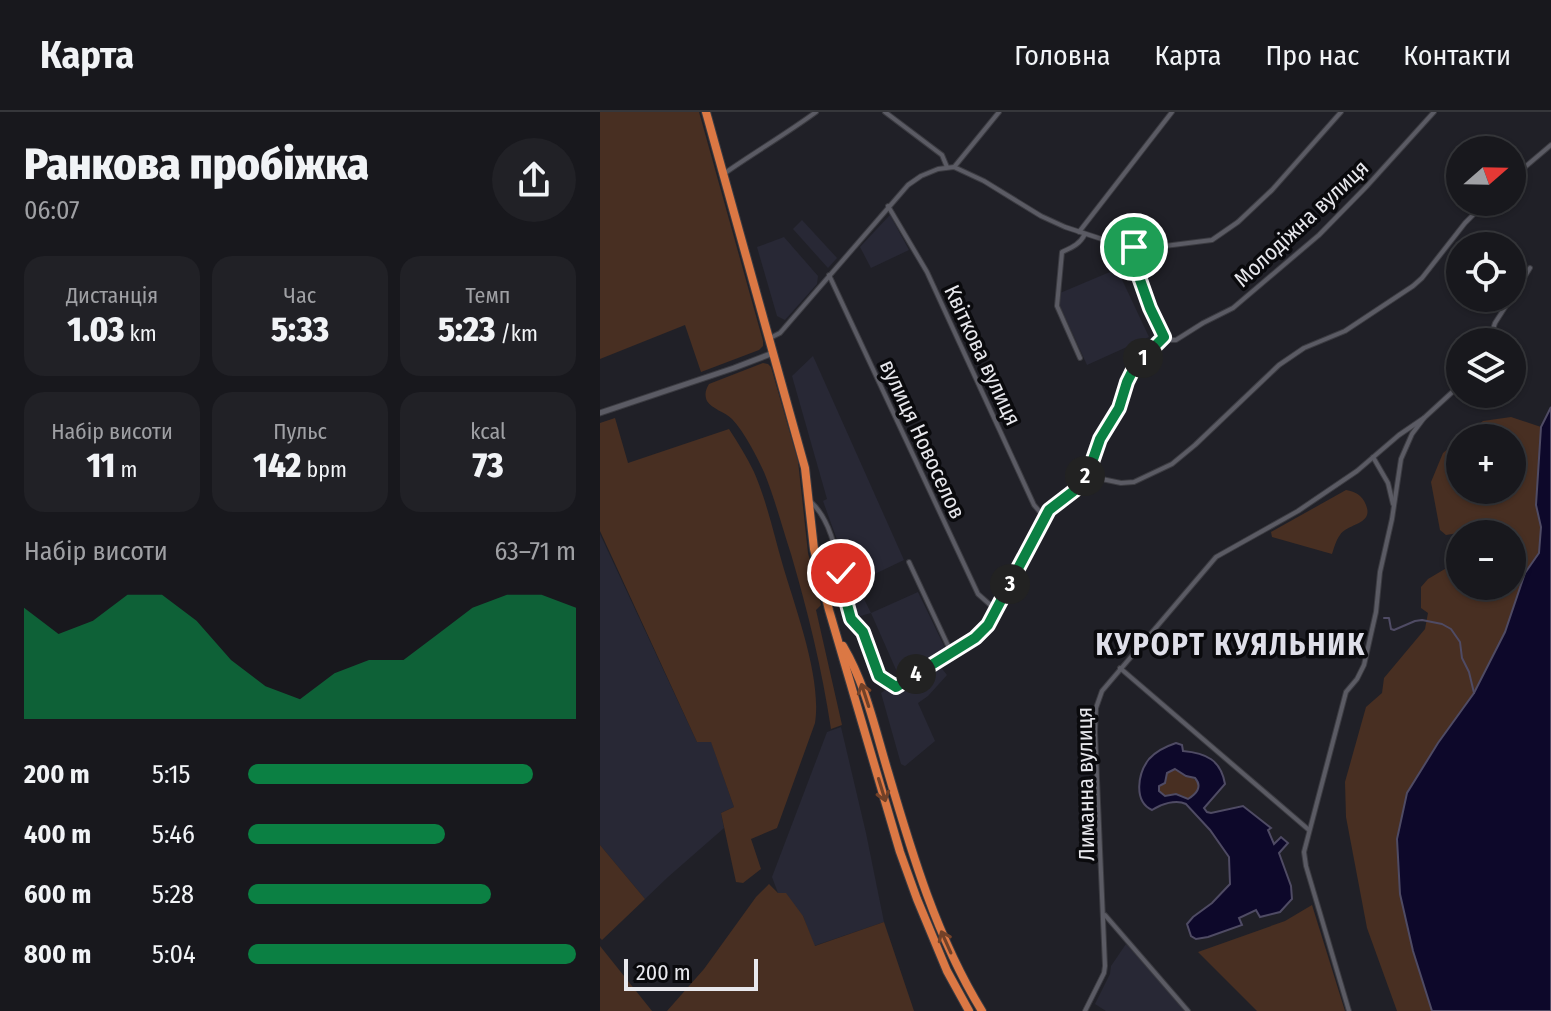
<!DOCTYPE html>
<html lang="uk">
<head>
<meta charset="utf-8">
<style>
	:root { --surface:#18181d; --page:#212126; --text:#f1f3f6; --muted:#9fa0a4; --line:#36373b; --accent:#0b8043 }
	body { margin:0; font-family:"Fira Sans Condensed",sans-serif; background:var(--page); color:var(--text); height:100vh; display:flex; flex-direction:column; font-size:30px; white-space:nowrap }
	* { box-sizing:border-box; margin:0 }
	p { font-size:26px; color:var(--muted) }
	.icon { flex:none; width:44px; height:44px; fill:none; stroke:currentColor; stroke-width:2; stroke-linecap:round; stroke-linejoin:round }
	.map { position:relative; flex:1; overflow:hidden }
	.drawer { display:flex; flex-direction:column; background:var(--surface); width:600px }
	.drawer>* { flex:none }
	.needle { width:52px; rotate:70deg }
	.fabs { position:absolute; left:846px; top:24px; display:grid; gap:16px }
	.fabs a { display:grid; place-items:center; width:80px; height:80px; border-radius:50%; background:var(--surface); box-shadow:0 2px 6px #0004,0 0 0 2px var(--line); font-size:40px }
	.scale { position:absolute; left:24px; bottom:20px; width:134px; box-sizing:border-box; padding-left:8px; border:4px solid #e8e8ed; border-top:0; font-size:22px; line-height:28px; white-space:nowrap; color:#e8e8ed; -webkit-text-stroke:6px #0a0a0d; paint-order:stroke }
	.pin { position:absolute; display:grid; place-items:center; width:68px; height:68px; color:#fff; margin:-34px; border:4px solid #fff; border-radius:50%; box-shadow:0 2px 8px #0007 }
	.km { position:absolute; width:40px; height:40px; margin:-20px; border-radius:50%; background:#222; color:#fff; font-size:22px; line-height:40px; text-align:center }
	.round { display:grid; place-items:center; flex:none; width:84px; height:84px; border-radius:42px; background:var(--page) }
	.head { display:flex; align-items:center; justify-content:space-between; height:136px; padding:0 24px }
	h1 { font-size:44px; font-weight:800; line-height:60px }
	.metrics { display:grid; grid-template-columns:repeat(3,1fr); gap:12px; height:136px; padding:8px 24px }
	.metrics div { display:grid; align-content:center; border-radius:20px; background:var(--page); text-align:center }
	.metrics b { font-size:34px; font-weight:800 }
	.metrics small { font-size:22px; font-weight:400 }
	.metrics p { font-size:22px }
	.chart { height:224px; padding:16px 24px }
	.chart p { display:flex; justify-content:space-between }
	.chart svg { width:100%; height:144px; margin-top:8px; fill:var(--accent); opacity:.7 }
	ul { padding:0 24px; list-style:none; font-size:26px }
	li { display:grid; grid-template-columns:128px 96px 1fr; align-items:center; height:60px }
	li i { height:20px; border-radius:10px; background:var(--accent) }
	header { display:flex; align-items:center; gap:48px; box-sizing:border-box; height:112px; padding:0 40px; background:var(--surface); border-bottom:2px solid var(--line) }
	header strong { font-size:38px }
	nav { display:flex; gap:44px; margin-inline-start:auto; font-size:28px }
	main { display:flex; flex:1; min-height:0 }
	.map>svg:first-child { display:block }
</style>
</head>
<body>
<header>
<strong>Карта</strong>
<nav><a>Головна</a><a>Карта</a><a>Про нас</a><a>Контакти</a></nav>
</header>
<main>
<section class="drawer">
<div class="head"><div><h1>Ранкова пробіжка</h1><p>06:07</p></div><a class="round"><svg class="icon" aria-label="share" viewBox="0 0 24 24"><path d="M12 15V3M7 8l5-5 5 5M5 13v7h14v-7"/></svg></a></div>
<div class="metrics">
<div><p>Дистанція</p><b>1.03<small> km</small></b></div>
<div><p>Час</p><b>5:33</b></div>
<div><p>Темп</p><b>5:23<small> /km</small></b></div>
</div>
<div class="metrics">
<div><p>Набір висоти</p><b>11<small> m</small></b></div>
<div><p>Пульс</p><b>142<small> bpm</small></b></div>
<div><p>kcal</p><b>73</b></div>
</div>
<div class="chart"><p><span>Набір висоти</span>63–71 m</p>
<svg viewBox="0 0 160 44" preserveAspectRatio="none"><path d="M0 44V10L10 18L20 14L30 6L40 6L50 14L60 26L70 34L80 38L90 30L100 26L110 26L120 18L130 10L140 6L150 6L160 10V44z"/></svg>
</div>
<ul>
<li><b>200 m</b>5:15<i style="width:87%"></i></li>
<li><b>400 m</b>5:46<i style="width:60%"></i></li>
<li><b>600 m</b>5:28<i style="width:74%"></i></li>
<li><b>800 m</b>5:04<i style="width:100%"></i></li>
</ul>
</section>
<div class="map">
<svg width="951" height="899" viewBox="0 0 951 899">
	<rect width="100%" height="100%" fill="#202027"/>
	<g fill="#282835">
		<path d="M290 103 309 138 271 156 260 135Z"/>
		<path d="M202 108 237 146 228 156 193 117Z"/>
		<path d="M184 125 218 164 217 172 185 208 177 204 157 135Z"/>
		<path d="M517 157 549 225 487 253 459 192 460 181Z"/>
		<path d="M213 244 304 448 258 470 264 487 271 501 318 480 347 540 301 569 271 501 257 505 247 475 257 470 236 425 223 389 227 387 192 264Z"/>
		<path d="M0 422 97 630 111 629 134 695 121 701 124 716 68 765 45 787 0 733Z"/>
		<path d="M339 553 347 563 328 584 318 591 335 629 305 654 301 652 281 581 290 575 299 583 303 579V575Z"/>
		<path d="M241 615 266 721 284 810 214 834 203 804 178 781 172 765 227 620Z"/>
		<path d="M526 832 586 899H506L495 892 510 862 511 854Z"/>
	</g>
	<g fill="#482f22">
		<path d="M0 0H99L163 229V234L159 238 101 260 85 213 0 247Z"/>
		<path d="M163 251 168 252 171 255 198 349 208 441 221 493 216 498 242 613 231 617C222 557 208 500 191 442 182 415 175 387 164 360 156 343 145 321 132 307 125 300 112 297 107 289 104 282 106 277 109 272Z"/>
		<path d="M911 305 941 315 936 393 941 415 939 441 925 461 905 520 874 581 838 631 807 681 797 727 800 782 813 839 832 899H797L767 816 746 705 745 670 766 595 782 581 784 566 825 517 828 501 821 496V475L828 467 860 448V474H912V422H888V416L846 423 840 418 831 370 843 341 860 327V378H912V326H862L883 309Z"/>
		<path d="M15 306 28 351 129 317C138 331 147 345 154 360 167 390 174 423 183 454 196 498 222 567 215 611L177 716 151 727 161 757 143 771 136 770 121 701 134 695 111 630H97L0 419V311Z"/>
		<path d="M746 378C756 380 762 383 766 393 774 413 748 411 740 423 736 428 734 436 732 442L672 425 671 420Z"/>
		<path d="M575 657C587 665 615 670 588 687L581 683 565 684 559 679 558 675 566 669 567 661Z"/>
		<path d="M0 733 45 787 2 828 0 826Z"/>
		<path d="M169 772 178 781H186L203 804 215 834 284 810 314 899H67L104 857 156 785Z"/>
		<path d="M712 793 745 899H657L598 840 685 809Z"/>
		<path d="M0 834 52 899H0Z"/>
	</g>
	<g fill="#0d082a" stroke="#4f4b64" stroke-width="2" fill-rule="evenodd">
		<path d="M951 295V899H832L813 839 800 782 797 727 807 681 838 631 874 581 905 520 925 461 939 441 941 415 936 393 941 315Z"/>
		<path d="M576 631 582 633 583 639C606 641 621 648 625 672L604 696 607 700 611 701 643 694 671 716 668 718 674 732 681 725 688 731 679 741 691 774 692 787 680 800 660 805 656 798 639 806 642 813 608 825 596 827 591 824 587 812 593 805 612 791 630 772 629 745 610 718 586 692C576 687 561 692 552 698 533 689 538 661 549 647 556 639 567 634 576 631ZM575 657 586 664 595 666C603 675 596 682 588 687L576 682 565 684 559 679V674L565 671 567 661Z"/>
	</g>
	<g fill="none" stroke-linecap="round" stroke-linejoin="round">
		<path stroke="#4f4b64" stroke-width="2" d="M784 506H789L791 517 794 518 815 509 822 508 842 512 851 517 860 530 862 546 869 560 874 581"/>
		<g stroke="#3b3b41" stroke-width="6">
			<g id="minor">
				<path d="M285 0 342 43 347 55"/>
				<path d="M355 54 399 0"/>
				<path d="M125 61C155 40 186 22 216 0"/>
				<path d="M912 66 951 33"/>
				<path d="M288 94 327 160 434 393 440 400 446 404"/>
				<path d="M479 120 572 0"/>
				<path d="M528 134 550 196 564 225 570 228H576L603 211 633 196 719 123 767 74 834 0"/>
				<path d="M229 163 378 482 396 498"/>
				<path d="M912 185 930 156"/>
				<path d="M170 226 180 221 308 73 321 64 338 57 354 55 384 69 441 104 465 115 520 133 549 136 612 128 638 110 672 78 741 0"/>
				<path d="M889 230 895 211 911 186"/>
				<path d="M480 246 457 194 462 140C473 135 480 132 485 122"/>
				<path d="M773 345 788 371 793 392"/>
				<path d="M476 377 497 366 521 371 534 370 572 352 595 333 679 253 704 236 745 219 813 174 822 166 865 111 886 90"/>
				<path d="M211 390C239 416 238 467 250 502 253 510 261 515 264 522 270 534 272 555 280 564 283 568 291 572 296 575L375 526 388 513 449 398 475 378 481 371 494 346 497 333 519 296 527 270 532 260 542 247 564 225"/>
				<path d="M309 450 351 540"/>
				<path d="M520 556 709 718"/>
				<path d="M505 803 588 899"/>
				<path d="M485 899 504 861 505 854 495 620 496 596 502 579 616 445 698 399 757 359 799 323 824 306"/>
				<path d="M749 899 706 754 704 740 746 580 757 567 764 553 776 500 780 460 792 407 801 347 812 322 824 306 860 273"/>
			</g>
		</g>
		<g stroke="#3b3b41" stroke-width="7">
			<path id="tertiary" d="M0 301 134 256 173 241"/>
		</g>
		<g stroke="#3b3b41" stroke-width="10">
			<g id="trunk">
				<path d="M106 0 205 356 214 437 229 498 253 580 300 740 317 787 347 859 369 899"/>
				<path d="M243 534C266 573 275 617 288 660 312 742 337 826 382 899"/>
			</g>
		</g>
		<use href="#minor" stroke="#5b5b64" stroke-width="4"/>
		<use href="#tertiary" stroke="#5b5b64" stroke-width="5"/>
		<use href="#trunk" stroke="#db7844" stroke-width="8"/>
	</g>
	<defs><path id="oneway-shaft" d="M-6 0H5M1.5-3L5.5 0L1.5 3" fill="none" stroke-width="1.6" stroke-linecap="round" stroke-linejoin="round" transform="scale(2)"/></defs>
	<g stroke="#724128">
		<use href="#oneway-shaft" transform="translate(265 583) rotate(-108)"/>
		<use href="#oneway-shaft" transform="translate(282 678) rotate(73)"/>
		<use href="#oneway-shaft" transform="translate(346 830) rotate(-114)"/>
	</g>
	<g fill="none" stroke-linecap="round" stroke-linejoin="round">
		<g stroke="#fff" stroke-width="16">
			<path id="route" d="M241 461 242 474 251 507 263 520 279 564 296 575 375 526 388 513 449 398 475 378 490 356 500 327 519 296 527 270 532 260 542 247 564 225 550 196 528 134 534 135"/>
		</g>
		<use href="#route" stroke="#0b8043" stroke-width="10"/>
	</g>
	<g text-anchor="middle" stroke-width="7" stroke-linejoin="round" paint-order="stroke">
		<g font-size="22" fill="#e8e8ed" stroke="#0a0a0d">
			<text transform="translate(701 111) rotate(-43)" y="8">Молодіжна вулиця</text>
			<text transform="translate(383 243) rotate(65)" y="8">Квіткова вулиця</text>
			<text transform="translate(323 327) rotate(65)" y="8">вулиця Новоселов</text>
			<text transform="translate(485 672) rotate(-91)" y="8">Лиманна вулиця</text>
		</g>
		<g font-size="30" font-weight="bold" letter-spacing="2" fill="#dfdfe9" stroke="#0a0a0d">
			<text x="631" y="543">КУРОРТ КУЯЛЬНИК</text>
		</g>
	</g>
</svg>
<div class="fabs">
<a><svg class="needle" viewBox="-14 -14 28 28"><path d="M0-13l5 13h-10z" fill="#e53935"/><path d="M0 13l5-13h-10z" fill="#9fa0a4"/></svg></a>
<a><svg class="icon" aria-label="locate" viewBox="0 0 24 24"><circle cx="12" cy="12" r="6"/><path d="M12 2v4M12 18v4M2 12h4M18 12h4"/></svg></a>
<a><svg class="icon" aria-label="layers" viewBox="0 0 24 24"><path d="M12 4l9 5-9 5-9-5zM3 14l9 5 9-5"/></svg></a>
<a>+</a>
<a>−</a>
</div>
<div class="scale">200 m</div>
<div class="pin" style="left:534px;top:135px;background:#1e9e55"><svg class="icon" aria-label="arrive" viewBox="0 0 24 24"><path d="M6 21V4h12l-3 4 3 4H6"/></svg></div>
<div class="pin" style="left:241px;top:461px;background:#d93025"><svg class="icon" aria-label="check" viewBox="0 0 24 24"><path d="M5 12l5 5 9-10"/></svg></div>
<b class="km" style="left:543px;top:246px">1</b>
<b class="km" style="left:485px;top:364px">2</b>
<b class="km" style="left:410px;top:472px">3</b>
<b class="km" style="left:316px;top:562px">4</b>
</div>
</main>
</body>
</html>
